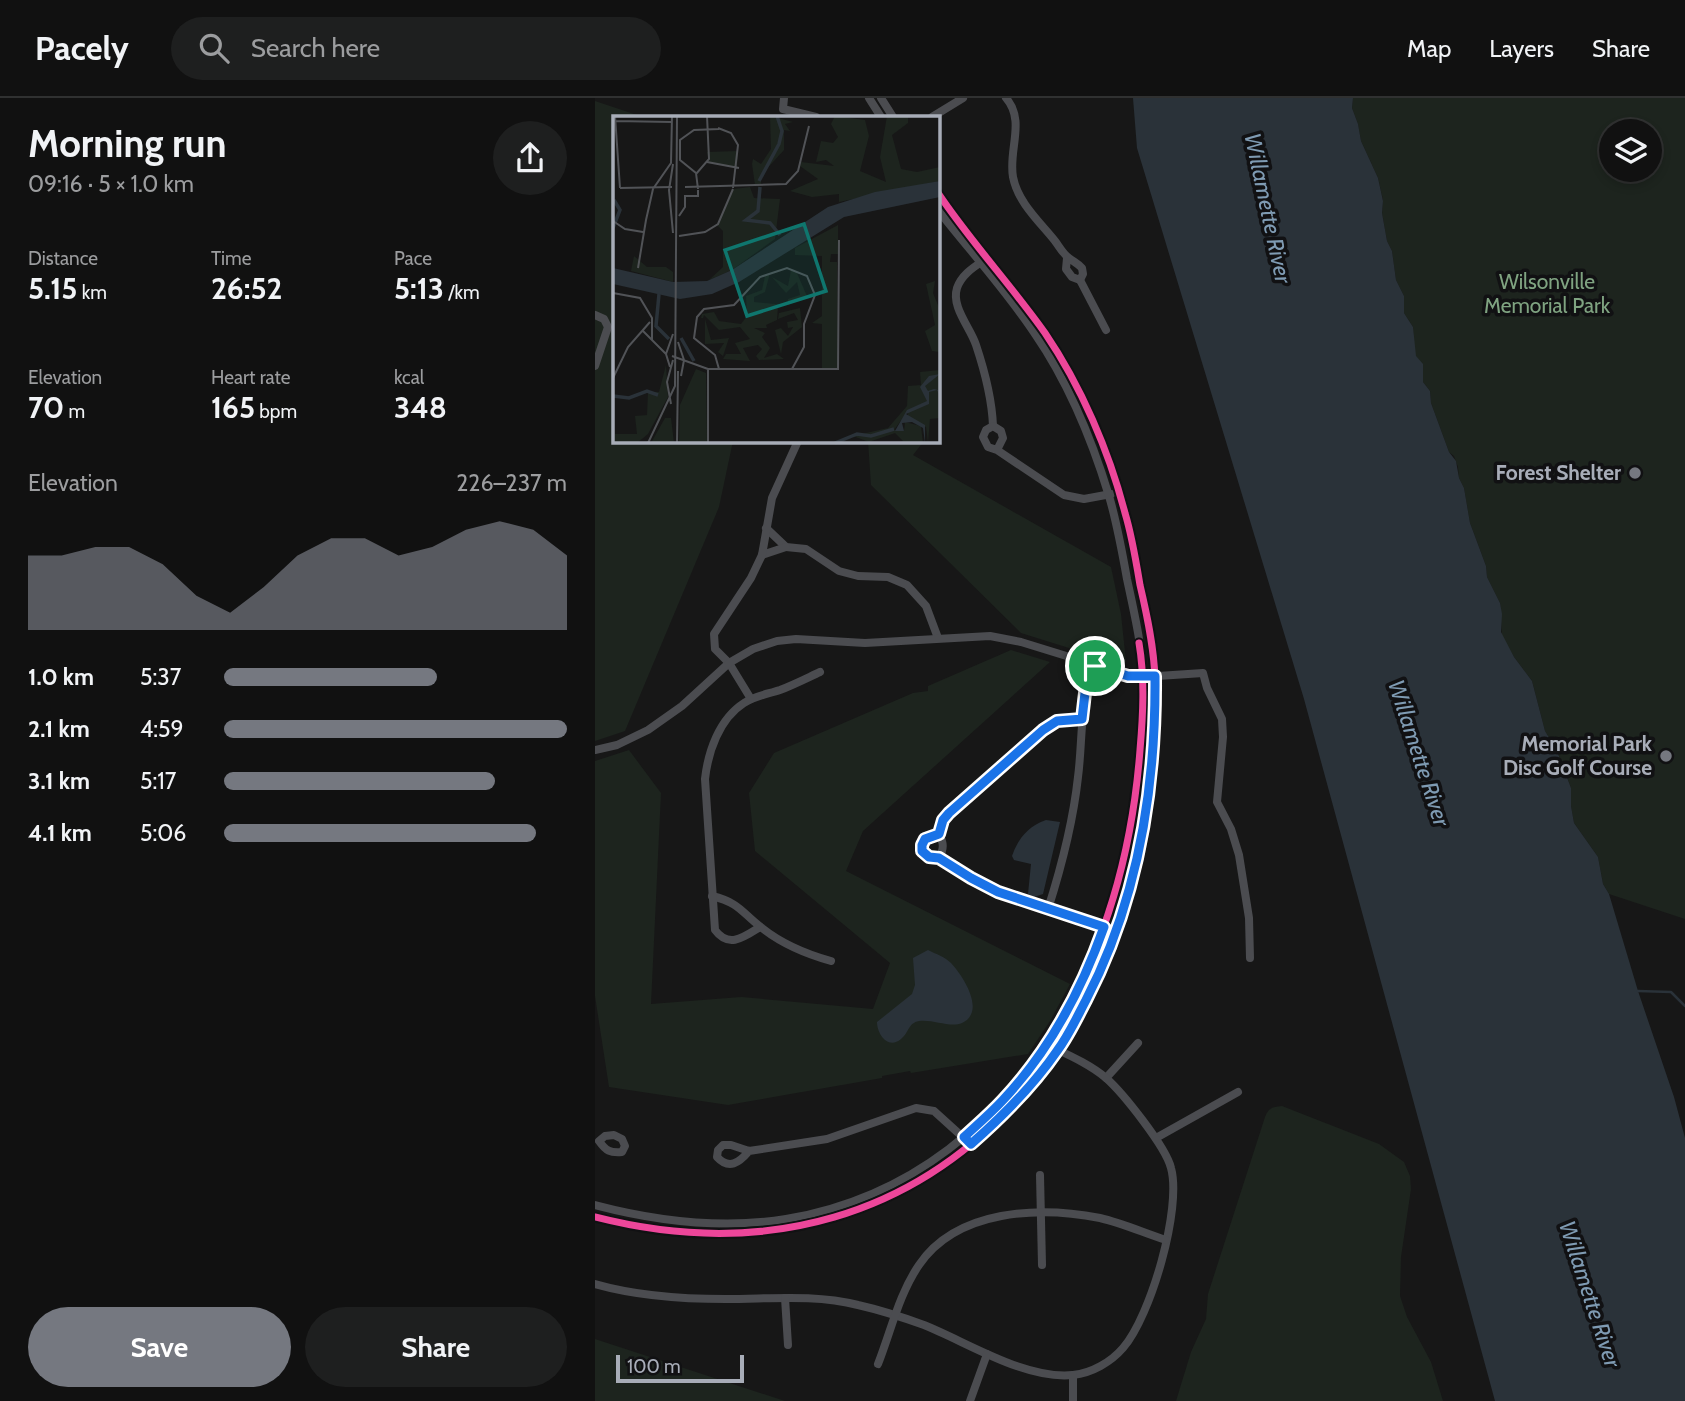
<!DOCTYPE html>
<html lang="en">
<head>
<meta charset="utf-8">
<style>
	:root { --surface:#111; --page:#1e1f1f; --text:#f1f3f6; --muted:#9c9d9f; --line:#303131; --accent:#757880 }
	body { margin:0; font-family:Cabin,sans-serif; background:var(--page); color:var(--text); height:100vh; display:flex; flex-direction:column; font-size:26px; white-space:nowrap }
	* { box-sizing:border-box; margin:0 }
	p { font-size:23px; color:var(--muted) }
	.icon { flex:none; width:38px; height:38px; fill:none; stroke:currentColor; stroke-width:2; stroke-linecap:round; stroke-linejoin:round }
	.map { position:relative; flex:1; overflow:hidden }
	.panel { display:flex; flex-direction:column; background:var(--surface); width:595px }
	.panel>* { flex:none }
	.buttons { position:absolute; left:1004px; top:21px; display:grid; gap:14px }
	.buttons a { display:grid; place-items:center; width:63px; height:63px; border-radius:50%; background:var(--surface); box-shadow:0 4px 10px #0003,0 0 0 2px var(--line); font-size:35px }
	.scale { position:absolute; left:21px; bottom:18px; width:128px; box-sizing:border-box; padding-left:7px; border:4px solid #a8adb8; border-top:0; font-size:19px; line-height:24px; white-space:nowrap; color:#a8adb8; -webkit-text-stroke:5px #111113; paint-order:stroke }
	.pin { position:absolute; display:grid; place-items:center; width:60px; height:60px; color:#fff; margin:-30px; border:4px solid #fff; border-radius:50%; box-shadow:0 2px 7px #0007 }
	.round { display:grid; place-items:center; flex:none; width:74px; height:74px; border-radius:37px; background:var(--page) }
	.headline { display:flex; align-items:center; justify-content:space-between; height:119px; padding:0 28px }
	h1 { font-size:38px; font-weight:700; line-height:52px }
	.metrics { display:grid; grid-template-columns:repeat(3,1fr); gap:10px; height:119px; padding:7px 28px }
	.metrics div { display:grid; align-content:center }
	.metrics b { font-size:30px; font-weight:700 }
	.metrics small { font-size:19px; font-weight:400 }
	.metrics p { font-size:19px }
	.chart { height:196px; padding:14px 28px }
	.chart p { display:flex; justify-content:space-between }
	.chart svg { width:100%; height:126px; margin-top:7px; fill:var(--accent); opacity:.7 }
	.action { display:flex; gap:14px; margin-top:auto; padding:14px 28px }
	.action a { flex:1; height:80px; border-radius:42px; background:var(--accent); color:#fff; font-size:28px; font-weight:700; line-height:80px; text-align:center }
	.action a+a { background:var(--page); color:var(--text) }
	ul { padding:0 28px; list-style:none; font-size:23px }
	li { display:grid; grid-template-columns:112px 84px 1fr; align-items:center; height:52px }
	li i { height:18px; border-radius:9px; background:var(--accent) }
	header { display:flex; align-items:center; gap:42px; box-sizing:border-box; height:98px; padding:0 35px; background:var(--surface); border-bottom:2px solid var(--line) }
	header strong { font-size:33px }
	nav { display:flex; gap:38px; margin-inline-start:auto; font-size:24px }
	.search { width:490px; height:63px; background:var(--page); display:flex; align-items:center; gap:18px; box-sizing:border-box; padding:0 24px; border-radius:38px; color:var(--muted); font-size:26px }
	main { display:flex; flex:1; min-height:0 }
	.map>svg:first-child { display:block }
</style>
</head>
<body>
<header>
<strong>Pacely</strong>
<div class="search"><svg class="icon" aria-label="search" viewBox="0 0 24 24"><circle cx="10" cy="10" r="6"/><path d="M15 15l6 6"/></svg>Search here</div>
<nav><a>Map</a><a>Layers</a><a>Share</a></nav>
</header>
<main>
<section class="panel">
<div class="headline"><div><h1>Morning run</h1><p>09:16 · 5 × 1.0 km</p></div><a class="round"><svg class="icon" aria-label="share" viewBox="0 0 24 24"><path d="M12 15V3M7 8l5-5 5 5M5 13v7h14v-7"/></svg></a></div>
<div class="metrics">
<div><p>Distance</p><b>5.15<small> km</small></b></div>
<div><p>Time</p><b>26:52</b></div>
<div><p>Pace</p><b>5:13<small> /km</small></b></div>
</div>
<div class="metrics">
<div><p>Elevation</p><b>70<small> m</small></b></div>
<div><p>Heart rate</p><b>165<small> bpm</small></b></div>
<div><p>kcal</p><b>348</b></div>
</div>
<div class="chart"><p><span>Elevation</span>226–237 m</p>
<svg viewBox="0 0 160 44" preserveAspectRatio="none"><path d="M0 44V18L10 18L20 15L30 15L40 21L50 32L60 38L70 29L80 18L90 12L100 12L110 18L120 15L130 9L140 6L150 9L160 18V44z"/></svg>
</div>
<ul>
<li><b>1.0 km</b>5:37<i style="width:62%"></i></li>
<li><b>2.1 km</b>4:59<i style="width:100%"></i></li>
<li><b>3.1 km</b>5:17<i style="width:79%"></i></li>
<li><b>4.1 km</b>5:06<i style="width:91%"></i></li>
</ul>
<div class="action"><a>Save</a><a>Share</a></div>
</section>
<div class="map">
<svg width="1090" height="1303" viewBox="0 0 1090 1303">
	<rect width="100%" height="100%" fill="#171717"/>
	<g fill="#1d241e" fill-rule="evenodd">
		<path d="M758 0H1090V821L1014 796 1008 786 1003 759 979 725 976 708V690L964 658 950 633 937 583 919 559 907 539 905 505 892 479 891 468 875 425 869 390 864 380 863 369 859 358 854 354 836 305 835 293 828 284 819 252 818 229 809 215V198L801 182 797 153 792 143 787 115 788 102 783 80 766 43 763 26 757 10ZM1017 33H1055V72H1017Z"/>
		<path d="M0 3 48 19H19V343H138L124 409 30 633 0 643Z"/>
		<path d="M273 343H329L318 357 516 469 526 516 531 564 525 566 426 535 276 387Z"/>
		<path d="M416 552 455 564 268 733 251 773 475 886 455 923 433 956 316 975 315 973 287 978V980L133 1007 14 989 0 898V663L34 652 66 695 56 906 146 899 278 911 295 865 160 753 154 695 179 655 318 595 333 593V588Z"/>
		<path d="M687 1008 784 1046 809 1064 815 1078 816 1091 806 1159 805 1198 812 1219 836 1264 848 1303H581L596 1254 611 1221 613 1196 670 1019C674 1009 678 1009 687 1008Z"/>
		<path d="M0 1241 190 1303H0Z"/>
	</g>
	<g fill="#2a3239">
		<path d="M538 0H758L757 10 763 26 766 43 783 80 788 103 787 115 792 143 797 153 801 182 809 198V215L818 229 821 258 828 266V284L835 293 836 305 854 354 861 363 864 380 869 390 875 425 891 468 892 479 905 505 907 516 906 534 919 559 937 583 950 633 962 653 976 690V708L979 725 1003 759 1008 786 1014 796 1043 893 1079 999 1090 1040V1303H900L709 601 542 50Z"/>
		<path d="M451 722 465 724 448 796 439 799 433 796 436 766 419 762 417 758C423 741 433 728 451 722Z"/>
		<path d="M333 852C341 856 350 859 356 865 369 879 391 914 367 925 355 930 338 921 324 923 313 925 314 935 306 941 293 952 282 936 282 924L317 896 320 887 318 860Z"/>
	</g>
	<g fill="none" stroke-linecap="round" stroke-linejoin="round">
		<path stroke="#2a3239" stroke-width="2.5" d="M1043 893 1076 894 1090 908"/>
		<g stroke="#4b4c50" stroke-width="8">
			<path d="M189 0 188 11 221 19"/>
			<path d="M274 0 286 19"/>
			<path d="M286 0 298 19"/>
			<path d="M411 0C431 23 413 52 418 79 423 105 445 124 460 143 464 148 468 156 474 160 479 164 482 165 487 170L488 176 485 182 477 179 471 171 472 160"/>
			<path d="M337 19 368 0"/>
			<path d="M388 163C377 170 366 178 362 190 356 209 375 229 381 247 389 271 397 302 398 328"/>
			<path d="M485 182 511 232"/>
			<path d="M0 217 9 221 13 229 0 268"/>
			<path d="M402 352 408 340 406 333 398 328 391 332 388 339 393 349 402 352 469 397 489 401 516 396"/>
			<path d="M171 430 191 449 211 451 244 473 263 478 293 479 312 487 331 508 343 540"/>
			<path d="M167 457 191 449"/>
			<path d="M156 601 134 565 120 551 119 536 156 480 167 457 177 400 203 343"/>
			<path d="M0 652 22 647 53 632 87 608 134 565 158 551 182 543 201 541 270 545 395 538 426 544 533 577 548 579 608 575 612 590 627 621 628 639 622 704 636 731 644 757 654 820 655 860"/>
			<path d="M344 736 330 741 326 747 327 753 334 759 344 760C349 751 349 745 344 736L349 721 354 715 454 627 471 621 487 620"/>
			<path d="M344 760C396 798 460 814 521 833"/>
			<path d="M117 798C145 805 146 814 167 830 187 846 211 856 236 863"/>
			<path d="M453 811C467 767 478 725 483 679 488 641 484 604 500 568"/>
			<path d="M165 829C149 839 134 851 120 832L110 681C113 654 124 621 149 605 159 598 173 596 185 592 198 587 212 580 225 574"/>
			<path d="M511 980 543 945"/>
			<path d="M19 1037 27 1041 30 1048 27 1054C15 1055 11 1053 4 1043L10 1038Z"/>
			<path d="M561 1040 643 994"/>
			<path d="M154 1053C144 1065 134 1072 122 1059L123 1052 128 1047H136L154 1053 232 1041 321 1010 339 1013 371 1042"/>
			<path d="M445 1077 447 1167"/>
			<path d="M0 1107C61 1123 128 1131 191 1121 442 1079 555 810 548 580 547 547 539 514 532 481 527 453 522 425 514 398 497 342 473 284 440 236 411 192 375 153 343 112"/>
			<path d="M0 1119C355 1210 573 907 560 581 559 549 552 517 545 487 541 463 537 438 530 415 514 353 486 288 450 235 416 187 375 143 343 95"/>
			<path d="M0 1186C42 1198 87 1201 131 1201 175 1201 220 1196 263 1207 285 1212 307 1219 329 1227 372 1244 430 1282 478 1277 497 1275 516 1264 528 1250 556 1218 587 1110 576 1070 571 1049 528 995 511 980 497 968 478 959 461 951"/>
			<path d="M190 1200 193 1247"/>
			<path d="M283 1266C296 1233 304 1196 324 1167 362 1111 445 1108 505 1120 527 1125 549 1135 571 1142"/>
			<path d="M375 1303 392 1256"/>
			<path d="M478 1303V1277"/>
		</g>
		<g stroke="#111113" stroke-width="11">
			<g id="cycleway">
				<path d="M430 975C502 880 536 770 545 652 548 617 550 581 544 545"/>
				<path d="M0 1119C355 1210 573 907 560 581 559 549 552 517 545 487 541 463 537 438 530 415 514 353 486 288 450 235 416 187 375 143 343 95"/>
			</g>
		</g>
		<use href="#cycleway" stroke="#ed469a" stroke-width="7"/>
	</g>
	<g fill="none" stroke-linecap="round" stroke-linejoin="round">
		<g stroke="#fff" stroke-width="14">
			<path id="route" d="M500 568 533 578H560C561 691 543 802 491 902 482 919 474 937 462 953 438 988 408 1018 376 1046L369 1039C382 1027 396 1015 408 1002 454 953 487 891 509 829L403 794 376 780 344 760 334 759 327 753V747L330 741 344 736 348 722 354 715 448 632 462 623 487 621 490 595Z"/>
		</g>
		<use href="#route" stroke="#1a73e8" stroke-width="9"/>
	</g>
	<g fill="#757880" stroke="#111113" stroke-width="2.5">
		<circle cx="1040" cy="375" r="7"/>
		<circle cx="1071" cy="658" r="7"/>
	</g>
	<g text-anchor="middle" stroke-width="7" stroke-linejoin="round" paint-order="stroke">
		<g font-size="21" fill="#7fa381" stroke="#111113">
			<text x="952" y="191">Wilsonville<tspan x="952" dy="24">Memorial Park</tspan></text>
		</g>
		<g font-size="21" font-weight="bold" fill="#a8adb8" stroke="#111113" text-anchor="end">
			<text x="1026" y="382">Forest Shelter</text>
			<text x="1057" y="653">Memorial Park<tspan x="1057" dy="24">Disc Golf Course</tspan></text>
		</g>
		<g font-size="23" font-style="italic" fill="#7f9bb3" stroke="#111113">
			<text transform="translate(673 110) rotate(78)" y="8">Willamette River</text>
			<text transform="translate(824 655) rotate(72)" y="8">Willamette River</text>
			<text transform="translate(995 1196) rotate(72)" y="8">Willamette River</text>
		</g>
	</g>
	<g transform="translate(18 18)">
		<rect width="327" height="327" fill="#171717"/>
		<path d="M157 0 180 6 172 8 177 15 171 14V34L148 59V69H142L139 48 140 43 148 48 158 33ZM222 0 252 4 256 20 247 55 273 66 267 41 274 0H295V7L279 19 288 53 304 56 327 51V65L226 86V78L199 81 177 75 205 63 187 50 188 46 221 50 213 44 203 46 208 25 220 27 225 21 218 8ZM125 35 124 52 96 46 94 36ZM137 71 141 82 167 83 162 123 119 154 96 164 110 151V115L104 109 121 73ZM225 109V138H218L217 146H224L225 252H209V208L199 207 209 200V140L182 139V132ZM21 140 34 151H53L60 156V166L18 155ZM178 154 183 155 194 180 175 189V183L187 179 184 166 173 177 159 161 175 170ZM157 157 152 176 141 181V186L173 189 165 191 164 204 153 209 154 212H141L152 217 149 221 157 232 151 242 164 238 171 243 146 244 143 240 149 233 145 229 130 232 137 245 110 243 113 238H128L122 227 137 223 127 211 106 214 91 199 90 202H88L89 198 101 196 106 205 128 208 134 200 133 180 149 174 152 160ZM322 165 320 177 327 194V236L319 235 312 215 322 209 313 168ZM187 192 189 211 170 226 168 238 162 214 168 212 175 220 180 211 175 212 174 206 185 204 181 197 165 203 166 197ZM92 203 98 224 116 222 110 240 105 236 111 227 92 228ZM53 249 55 281 35 318 24 327H2V318H24L22 300 34 299 35 276H46ZM83 253 93 257 94 327H66L67 289ZM327 254V302L317 303 315 327 313 311 295 303V295L281 314 291 315 292 306 308 310 310 327H283L290 325 282 317 256 326 240 320 275 312 294 290 295 270 308 269 307 256ZM52 302H58L61 327H38Z" fill="#1d241e"/>
		<path d="M327 65V81L231 101 126 166 99 178 67 183 0 168V152L60 166 94 165 119 154 215 91 262 76ZM327 258 312 270 315 275 321 273 325 274 327 280 324 274 316 276V288L293 298 312 309V327L310 312 299 306 289 307 291 315H282L294 294 314 285 307 271 316 260Z" fill="#2a3239"/>
		<path fill="none" stroke="#2a3239" stroke-width="3.5" d="M146 65 166 28 169 15 164 0M147 71 145 95 133 104 157 107 167 119M0 112 7 94 1 84M46 178 43 210 56 223M68 222 81 245M0 280 16 282 34 275 45 279M222 327 244 318 258 320 281 313"/>
		<path fill="none" stroke="#515357" stroke-width="2" d="M2 0 7 72M2 5 59 6M105 12 118 17 125 29 120 72M94 46 126 52M60 48 56 74 60 117M83 58 96 43 94 0M72 71 173 68 185 55 196 10M7 72 59 71M85 73 83 57 67 44V24L81 14 106 13M66 100 72 91V80H85V74M33 104 40 73 58 47 59 0M0 105 12 113 30 116M66 120 92 116 105 108 120 73M25 152 33 104M0 177 27 182 39 202V224M30 215 53 238M65 226 71 244 68 260M59 240 95 253V327M57 251 53 238 60 218M95 253H225L226 124M106 253 102 239 81 222 84 201 91 193 121 189 147 161 174 152 194 160 202 179 191 208V231L179 253M0 262 15 231 37 206M58 288 54 266 60 244M35 327 62 270 64 0M64 327 65 255"/>
		<path fill="#0f766e" fill-opacity="0.15" stroke="#0f766e" stroke-width="3.5" d="M191 108 213 175 134 200 112 134Z"/>
		<rect width="327" height="327" fill="none" stroke="#a8adb8" stroke-width="3.5"/>
	</g>
</svg>
<div class="buttons">
<a><svg class="icon" aria-label="layers" viewBox="0 0 24 24"><path d="M12 4l9 5-9 5-9-5zM3 14l9 5 9-5"/></svg></a>
</div>
<div class="scale">100 m</div>
<div class="pin" style="left:500px;top:568px;background:#1e9e55"><svg class="icon" aria-label="arrive" viewBox="0 0 24 24"><path d="M6 21V4h12l-3 4 3 4H6"/></svg></div>
</div>
</main>
</body>
</html>
